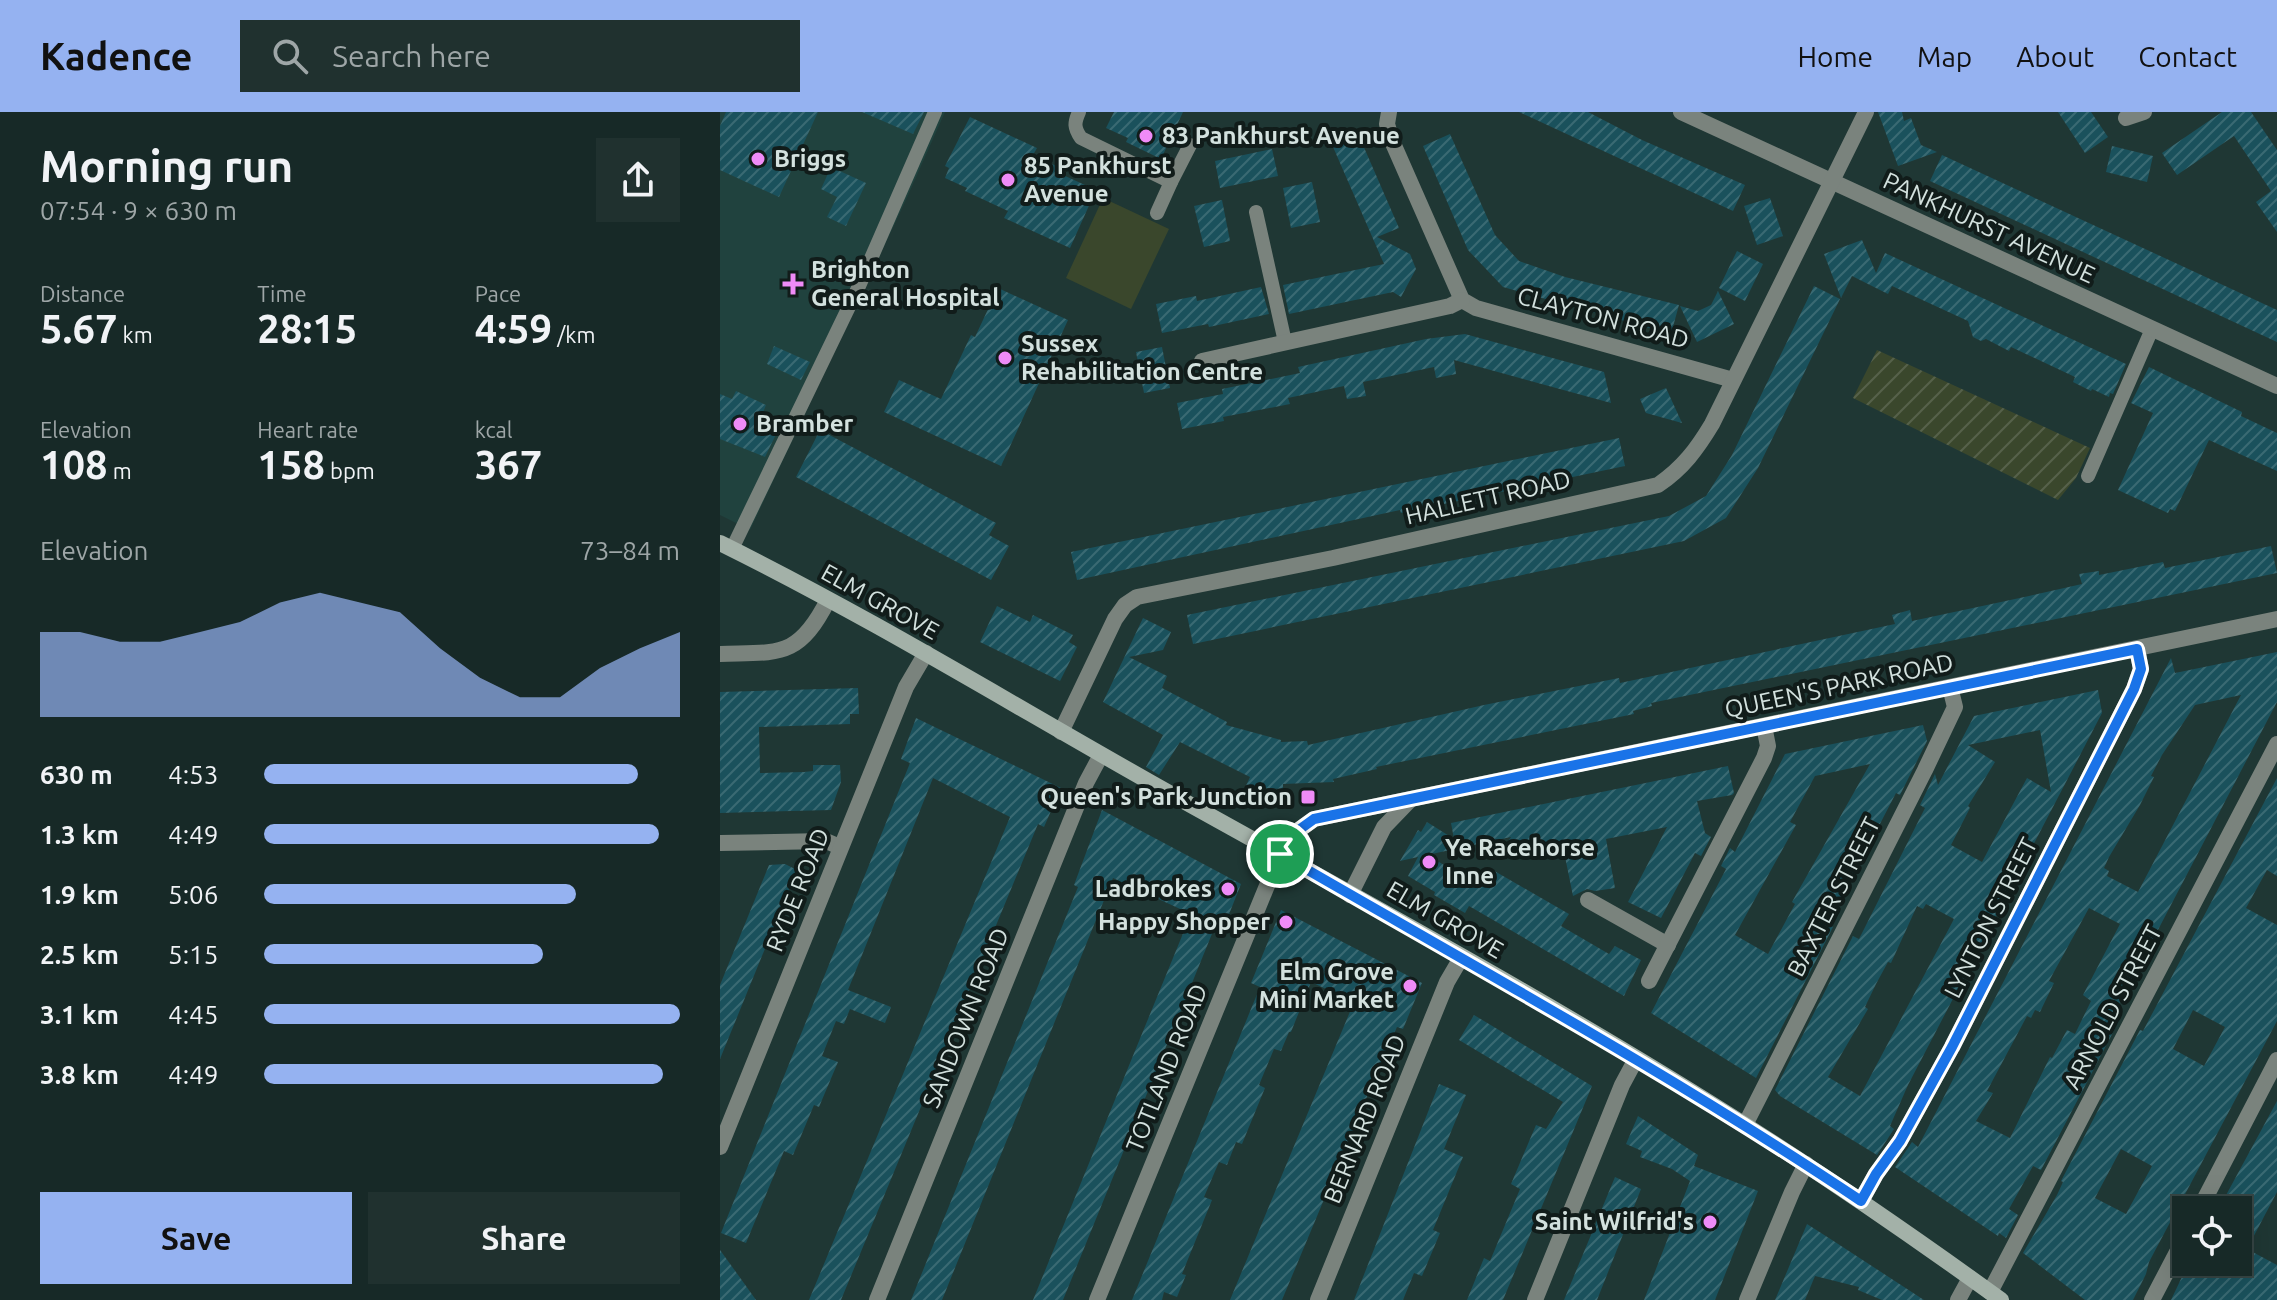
<!DOCTYPE html>
<html lang="en">
<head>
<meta charset="utf-8">
<style>
	:root { --surface:#172927; --page:#20312f; --text:#f1f3f6; --muted:#9ea6a7; --line:#364544; --accent:#95b2f1 }
	body { margin:0; font-family:Ubuntu,sans-serif; background:var(--page); color:var(--text); height:100vh; display:flex; flex-direction:column; font-size:30px; white-space:nowrap }
	* { box-sizing:border-box; margin:0 }
	p { font-size:26px; color:var(--muted) }
	.icon { flex:none; width:44px; height:44px; fill:none; stroke:currentColor; stroke-width:2; stroke-linecap:round; stroke-linejoin:round }
	.map { position:relative; flex:1; overflow:hidden }
	.details { display:flex; flex-direction:column; background:var(--surface); width:720px }
	.details>* { flex:none }
	.tools { position:absolute; left:1452px; top:1084px; display:grid; gap:16px }
	.tools a { display:grid; place-items:center; width:80px; height:80px; border-radius:0px; background:var(--surface); box-shadow:0 8px 32px #0002,0 0 0 2px var(--line); font-size:40px }
	.pin { position:absolute; display:grid; place-items:center; width:68px; height:68px; color:#fff; margin:-34px; border:4px solid #fff; border-radius:50%; box-shadow:0 2px 8px #0007 }
	.round { display:grid; place-items:center; flex:none; width:84px; height:84px; border-radius:0px; background:var(--page) }
	.overview { display:flex; align-items:center; justify-content:space-between; height:136px; padding:0 40px }
	h1 { font-size:44px; font-weight:700; line-height:60px }
	.metrics { display:grid; grid-template-columns:repeat(3,1fr); gap:12px; height:136px; padding:8px 40px }
	.metrics div { display:grid; align-content:center }
	.metrics b { font-size:40px; font-weight:700 }
	.metrics small { font-size:22px; font-weight:400 }
	.metrics p { font-size:22px }
	.chart { height:224px; padding:16px 40px }
	.chart p { display:flex; justify-content:space-between }
	.chart svg { width:100%; height:144px; margin-top:8px; fill:var(--accent); opacity:.7 }
	.primary-button { display:flex; gap:16px; margin-top:auto; padding:16px 40px }
	.primary-button a { flex:1; height:92px; border-radius:0px; background:var(--accent); color:#111; font-size:32px; font-weight:700; line-height:92px; text-align:center }
	.primary-button a+a { background:var(--page); color:var(--text) }
	ul { padding:0 40px; list-style:none; font-size:26px }
	li { display:grid; grid-template-columns:128px 96px 1fr; align-items:center; height:60px }
	li i { height:20px; border-radius:10px; background:var(--accent) }
	header { display:flex; align-items:center; gap:48px; box-sizing:border-box; height:112px; padding:0 40px; background:var(--accent); color:#111 }
	header strong { font-size:38px }
	nav { display:flex; gap:44px; margin-inline-start:auto; font-size:28px }
	.search { width:560px; height:72px; background:var(--page); display:flex; align-items:center; gap:20px; box-sizing:border-box; padding:0 28px; border-radius:0px; color:var(--muted); font-size:30px }
	main { display:flex; flex:1; min-height:0 }
	.map>svg:first-child { display:block }
</style>
</head>
<body>
<header>
<strong>Kadence</strong>
<div class="search"><svg class="icon" aria-label="search" viewBox="0 0 24 24"><circle cx="10" cy="10" r="6"/><path d="M15 15l6 6"/></svg>Search here</div>
<nav><a>Home</a><a>Map</a><a>About</a><a>Contact</a></nav>
</header>
<main>
<section class="details">
<div class="overview"><div><h1>Morning run</h1><p>07:54 · 9 × 630 m</p></div><a class="round"><svg class="icon" aria-label="share" viewBox="0 0 24 24"><path d="M12 15V3M7 8l5-5 5 5M5 13v7h14v-7"/></svg></a></div>
<div class="metrics">
<div><p>Distance</p><b>5.67<small> km</small></b></div>
<div><p>Time</p><b>28:15</b></div>
<div><p>Pace</p><b>4:59<small> /km</small></b></div>
</div>
<div class="metrics">
<div><p>Elevation</p><b>108<small> m</small></b></div>
<div><p>Heart rate</p><b>158<small> bpm</small></b></div>
<div><p>kcal</p><b>367</b></div>
</div>
<div class="chart"><p><span>Elevation</span>73–84 m</p>
<svg viewBox="0 0 160 44" preserveAspectRatio="none"><path d="M0 44V18L10 18L20 21L30 21L40 18L50 15L60 9L70 6L80 9L90 12L100 23L110 32L120 38L130 38L140 29L150 23L160 18V44z"/></svg>
</div>
<ul>
<li><b>630 m</b>4:53<i style="width:90%"></i></li>
<li><b>1.3 km</b>4:49<i style="width:95%"></i></li>
<li><b>1.9 km</b>5:06<i style="width:75%"></i></li>
<li><b>2.5 km</b>5:15<i style="width:67%"></i></li>
<li><b>3.1 km</b>4:45<i style="width:100%"></i></li>
<li><b>3.8 km</b>4:49<i style="width:96%"></i></li>
</ul>
<div class="primary-button"><a>Save</a><a>Share</a></div>
</section>
<div class="map">
<svg width="1557" height="1188" viewBox="0 0 1557 1188">
	<defs>
		<pattern id="garden-furrows" width="10" height="10" patternUnits="userSpaceOnUse" patternTransform="scale(2)"><rect width="10" height="10" fill="#3a472c"/><path d="M-1 1l2-2M0 10L10 0M9 11l2-2" fill="none" stroke="#56614a"/></pattern>
		<pattern id="building-hatch" width="6" height="6" patternUnits="userSpaceOnUse" patternTransform="scale(2)"><rect width="6" height="6" fill="#1a515c"/><path d="M-1 1l2-2M0 6l6-6M5 7l2-2" fill="none" stroke="#3a6a73"/></pattern>
	</defs>
	<rect width="100%" height="100%" fill="#1f3734"/>
	<path fill="#20423e" d="M0 0H225L185 90 30 418 0 403Z"/>
	<path fill="#3a472c" d="M383 86 449 117 411 197 346 166Z"/>
	<path fill="url(#garden-furrows)" d="M1157 238 1370 336 1356 366 1338 388 1133 286Z"/>
	<g fill="url(#building-hatch)" fill-rule="evenodd">
		<path d="M6 0H98L59 85 0 58V14Z"/>
		<path d="M142 0H204L193 22Z"/>
		<path d="M394 0H463L441 47 406 30 408 26 386 16Z"/>
		<path d="M799 0H868L922 28 1025 73 1013 99Z"/>
		<path d="M1158 0H1182L1184 9 1191 6 1201 33 1217 40 1178 54Z"/>
		<path d="M1338 0H1371L1388 25 1365 41Z"/>
		<path d="M1502 0H1531L1557 38V120L1536 90 1551 79 1514 24 1457 63 1442 41Z"/>
		<path d="M250 5 317 36 313 43 345 58 343 63 376 78 350 136 284 106 288 99 245 79 247 76 225 66 229 56 225 54Z"/>
		<path d="M636 17 679 116 657 125 690 142 696 157 681 185 673 180 569 202 563 173 664 152 610 28Z"/>
		<path d="M730 22 775 123 799 149 845 165 959 193 951 222 783 175 748 138 703 34Z"/>
		<path d="M1392 34 1433 44 1427 70 1386 60Z"/>
		<path d="M552 37 558 64 500 76 495 49Z"/>
		<path d="M1222 43 1557 198V230L1210 69Z"/>
		<path d="M111 55 146 71 126 114 107 105 117 85 101 77Z"/>
		<path d="M592 70 600 110 571 116 563 76Z"/>
		<path d="M1050 86 1063 124 1037 133 1024 94Z"/>
		<path d="M502 88 510 129 484 135 474 94Z"/>
		<path d="M1142 128 1156 161 1165 141 1406 252 1393 282 1390 281 1389 285 1372 277 1371 279 1353 270 1355 265 1291 235 1289 239 1266 227 1261 229 1253 225 1248 209 1172 174 1168 182 1132 164 1121 186 1104 142Z"/>
		<path d="M1017 139 1043 152 1025 189 999 176Z"/>
		<path d="M1094 174 1120 187 1038 356 1006 406 964 429 473 532 467 503 949 404 986 384 1012 343Z"/>
		<path d="M541 175 549 202 489 215 488 212 442 221 436 192 476 184 477 189Z"/>
		<path d="M278 176 348 208 281 354 164 300 179 268 221 287 251 223 255 225Z"/>
		<path d="M998 179 1014 212 977 230 960 194 978 199 991 193Z"/>
		<path d="M745 222 884 260 891 291 734 248 736 262 716 266 714 255 643 270 646 284 627 287 624 274 568 286 570 292 503 305 504 309 462 317 457 291 503 282 502 277 580 261 578 255 706 227Z"/>
		<path d="M54 234 90 250 81 268 47 252Z"/>
		<path d="M442 235 450 276 424 281 416 240Z"/>
		<path d="M1429 255 1522 300 1521 304 1557 321V359L1489 328 1455 399 1450 397 1448 401 1398 378 1433 301 1411 291Z"/>
		<path d="M946 276 962 311 926 301 920 287Z"/>
		<path d="M16 279 46 293 42 303 61 312 45 345 0 327V282L12 287Z"/>
		<path d="M100 318 276 411 269 423 289 434 271 468 76 365Z"/>
		<path d="M899 326 905 354 681 401 680 398 357 468 351 440Z"/>
		<path d="M1551 434 1557 461 931 591 932 594 913 599 914 602 656 655 657 657 613 667 614 670 563 672V677L545 676V681L524 678 530 665 460 630 439 663 426 655 443 623 383 590 423 506 451 520 443 538 409 545 447 564 442 576 507 610 506 613 561 628V630L587 629 588 633 764 593 899 566 900 571 1175 512 1172 503 1190 498 1192 509 1309 484 1362 472 1359 462 1379 459V463L1443 450 1445 456Z"/>
		<path d="M277 494 310 510 313 503 353 523 349 530 357 535 340 569 260 530Z"/>
		<path d="M1557 540V590L1393 904 1400 907 1321 1058 1313 1054 1289 1097 1298 1103 1286 1126 1279 1121 1278 1124 1175 1055 1192 1030 1198 1035 1451 546 1455 561ZM1521 583 1418 780 1387 764 1389 759 1384 756 1389 745 1420 693 1434 665 1431 664 1442 643 1475 593ZM1369 796 1400 812 1363 883 1371 889 1355 922 1347 918 1332 946 1330 945 1290 1026 1256 1009 1273 981 1267 979 1307 904 1311 906 1315 898 1320 900 1334 871 1329 869Z"/>
		<path d="M138 576 139 602H130V612L39 615 40 661 84 660 93 659V653H120L121 670 111 698 0 701V580Z"/>
		<path d="M1378 578 1382 601 1188 973 1170 1014 1174 1017 1157 1043 1060 984 1055 978 1133 824 1139 827 1205 696 1200 693 1215 662 1218 673 1254 604ZM1320 618 1331 680 1307 666 1262 750 1231 733 1250 696 1248 694 1275 650 1248 633ZM1206 792 1234 807 1140 984 1108 965 1148 897 1145 895 1156 872 1168 850 1171 851 1197 794 1203 797Z"/>
		<path d="M196 606 341 676 324 715 318 712 121 1188H89L290 705 213 666 128 878 171 895 165 911 130 897 124 912 116 909 102 944 118 950 99 995 94 993 73 1043 64 1039 26 1131 1 1121 190 651 181 647Z"/>
		<path d="M1203 613 1207 629 1180 683 1176 681 1108 812 1113 815 1036 966 931 901 1006 757 1001 754 1010 736 1015 740 1065 642ZM1150 652 1072 790 1075 792 1048 842 1015 823 1076 713 1070 710 1095 664Z"/>
		<path d="M1008 654 1014 681 1012 683 977 689 985 721 991 725 981 744 975 741 941 806 908 790 947 715 886 727 895 776 875 779 867 777 853 784 842 730 782 739 791 725 707 743 760 774 771 757 849 802 841 814 889 842 895 834 921 848 904 884 749 794 745 801 714 783 715 780 688 764 698 745 680 749 698 718 701 720 707 710 734 727 731 711Z"/>
		<path d="M1557 666V764L1547 758 1526 796 1557 813V909L1429 1150 1426 1162 1413 1188H1365L1303 1141 1337 1083 1343 1070 1341 1069 1420 918 1423 919ZM1473 898 1505 915 1484 954 1453 937ZM1401 1037 1432 1054 1406 1102 1375 1086Z"/>
		<path d="M382 698 521 772 504 815 496 812 343 1188H313L471 802 393 766 222 1188H191L358 775 354 773Z"/>
		<path d="M65 752 77 758 0 947V873L49 753Z"/>
		<path d="M561 798 702 871 683 917 677 915 664 944 562 1188H510L634 890 591 870 571 920H569L561 939 554 937 539 973 545 976 522 1032 516 1030 507 1053 499 1050 484 1085 492 1088 462 1162 466 1163 457 1185 444 1180 442 1188H412L540 875 531 871Z"/>
		<path d="M754 903 872 974 783 1188H747L764 1146 770 1149 800 1077 791 1072 816 1013 826 1017 843 990 739 928Z"/>
		<path d="M719 972 746 983 724 1037 743 1045 713 1118 720 1121 702 1164 694 1161 683 1188H634Z"/>
		<path d="M1557 989V1080L1527 1137 1557 1153V1188H1451L1469 1150H1518V1098H1498Z"/>
		<path d="M918 1004 978 1043 974 1054 1038 1079 995 1188H924L970 1069 952 1057 920 1045 922 1039 906 1032Z"/>
		<path d="M895 1065 921 1077 877 1188H844Z"/>
		<path d="M1087 1112 1112 1128 1204 1188H1162L1138 1178 1139 1175 1095 1164 1085 1188H1055Z"/>
		<path d="M0 1138 21 1167 36 1188H0Z"/>
	</g>
	<g fill="none" stroke-linecap="round" stroke-linejoin="round">
		<g stroke="#7a837d" stroke-width="14">
			<path d="M359 0C354 11 354 16 361 26L451 70 470 33"/>
			<path d="M536 100 565 230"/>
			<path d="M437 101 451 70"/>
			<path d="M1368 364 1432 217"/>
			<path d="M12 437 139 174 215 0"/>
		</g>
		<g stroke="#7a837d" stroke-width="16">
			<path d="M669 0 667 12 672 29 742 188 756 196 1013 268"/>
			<path d="M961 0 1557 274"/>
			<path d="M1406 6 1424 0"/>
			<path d="M482 249 730 194 742 188"/>
			<path d="M0 542C59 540 78 547 108 488"/>
			<path d="M341 620 395 507 405 493 417 485 613 446 938 373C963 356 977 337 992 312L1146 0"/>
			<path d="M0 731 106 729 120 735"/>
			<path d="M630 783 664 715 691 687"/>
			<path d="M868 788 948 833"/>
			<path d="M929 869 1044 646 1048 634 1044 614"/>
			<path d="M1025 1013 1205 658 1235 595 1230 575"/>
			<path d="M0 1035 186 575 206 541"/>
			<path d="M1141 1089 1156 1062 1180 1029 1232 935 1414 577 1421 557 1417 537"/>
			<path d="M1479 1098 1557 948"/>
			<path d="M1270 1180 1557 632"/>
			<path d="M157 1188 366 671 381 643"/>
			<path d="M377 1188 560 742 576 720 594 707 1557 507"/>
			<path d="M598 1188 727 870 741 846"/>
			<path d="M815 1188 902 973 916 947"/>
			<path d="M1027 1188 1072 1080 1086 1052"/>
			<path d="M1238 1188 1250 1166"/>
			<path d="M1432 1188 1466 1123"/>
		</g>
		<path stroke="#a3b1a8" stroke-width="16" d="M0 431C154 507 301 598 451 682 645 790 841 896 1028 1015 1114 1070 1198 1128 1281 1188"/>
	</g>
	<g fill="none" stroke-linecap="round" stroke-linejoin="round">
		<g stroke="#fff" stroke-width="16">
			<path id="route" d="M1417 537 1421 557 1414 577 1232 935 1180 1029 1156 1062 1141 1089C953 963 755 855 560 742L576 720 594 707Z"/>
		</g>
		<use href="#route" stroke="#1a73e8" stroke-width="10"/>
	</g>
	<g fill="#ef8bf7" stroke="#111c1a" stroke-width="3">
		<circle cx="426" cy="24" r="8"/>
		<circle cx="38" cy="47" r="8"/>
		<circle cx="288" cy="68" r="8"/>
		<path d="M69 160h8v8h8v8h-8v8h-8v-8h-8v-8h8z"/>
		<circle cx="285" cy="246" r="8"/>
		<circle cx="20" cy="312" r="8"/>
		<rect x="580" y="677" width="16" height="16" rx="4"/>
		<circle cx="709" cy="750" r="8"/>
		<circle cx="508" cy="777" r="8"/>
		<circle cx="566" cy="810" r="8"/>
		<circle cx="690" cy="874" r="8"/>
		<circle cx="990" cy="1110" r="8"/>
	</g>
	<g text-anchor="middle" stroke-width="8" stroke-linejoin="round" paint-order="stroke">
		<g font-size="24" font-weight="bold" fill="#d3e1de" stroke="#111c1a" text-anchor="start">
			<text x="442" y="32">83 Pankhurst Avenue</text>
			<text x="54" y="55">Briggs</text>
			<text x="304" y="62">85 Pankhurst<tspan x="304" dy="28">Avenue</tspan></text>
			<text x="91" y="166">Brighton<tspan x="91" dy="28">General Hospital</tspan></text>
			<text x="301" y="240">Sussex<tspan x="301" dy="28">Rehabilitation Centre</tspan></text>
			<text x="36" y="320">Bramber</text>
			<text x="572" y="693" text-anchor="end">Queen's Park Junction</text>
			<text x="725" y="744">Ye Racehorse<tspan x="725" dy="28">Inne</tspan></text>
			<text x="492" y="785" text-anchor="end">Ladbrokes</text>
			<text x="550" y="818" text-anchor="end">Happy Shopper</text>
			<text x="674" y="868" text-anchor="end">Elm Grove<tspan x="674" dy="28">Mini Market</tspan></text>
			<text x="974" y="1118" text-anchor="end">Saint Wilfrid's</text>
		</g>
		<g font-size="24" fill="#d3e1de" stroke="#111c1a">
			<text transform="translate(1269 116) rotate(25)" y="8">PANKHURST AVENUE</text>
			<text transform="translate(883 206) rotate(15)" y="8">CLAYTON ROAD</text>
			<text transform="translate(768 386) rotate(-13)" y="8">HALLETT ROAD</text>
			<text transform="translate(160 490) rotate(29)" y="8">ELM GROVE</text>
			<text transform="translate(1119 574) rotate(-12)" y="8">QUEEN'S PARK ROAD</text>
			<text transform="translate(78 778) rotate(-68)" y="8">RYDE ROAD</text>
			<text transform="translate(1114 785) rotate(-63)" y="8">BAXTER STREET</text>
			<text transform="translate(1271 806) rotate(-63)" y="8">LYNTON STREET</text>
			<text transform="translate(725 808) rotate(30)" y="8">ELM GROVE</text>
			<text transform="translate(1393 895) rotate(-62)" y="8">ARNOLD STREET</text>
			<text transform="translate(246 906) rotate(-68)" y="8">SANDOWN ROAD</text>
			<text transform="translate(447 956) rotate(-68)" y="8">TOTLAND ROAD</text>
			<text transform="translate(645 1007) rotate(-68)" y="8">BERNARD ROAD</text>
		</g>
	</g>
</svg>
<div class="tools">
<a><svg class="icon" aria-label="locate" viewBox="0 0 24 24"><circle cx="12" cy="12" r="6"/><path d="M12 2v4M12 18v4M2 12h4M18 12h4"/></svg></a>
</div>
<div class="pin" style="left:560px;top:742px;background:#1e9e55"><svg class="icon" aria-label="arrive" viewBox="0 0 24 24"><path d="M6 21V4h12l-3 4 3 4H6"/></svg></div>
</div>
</main>
</body>
</html>
